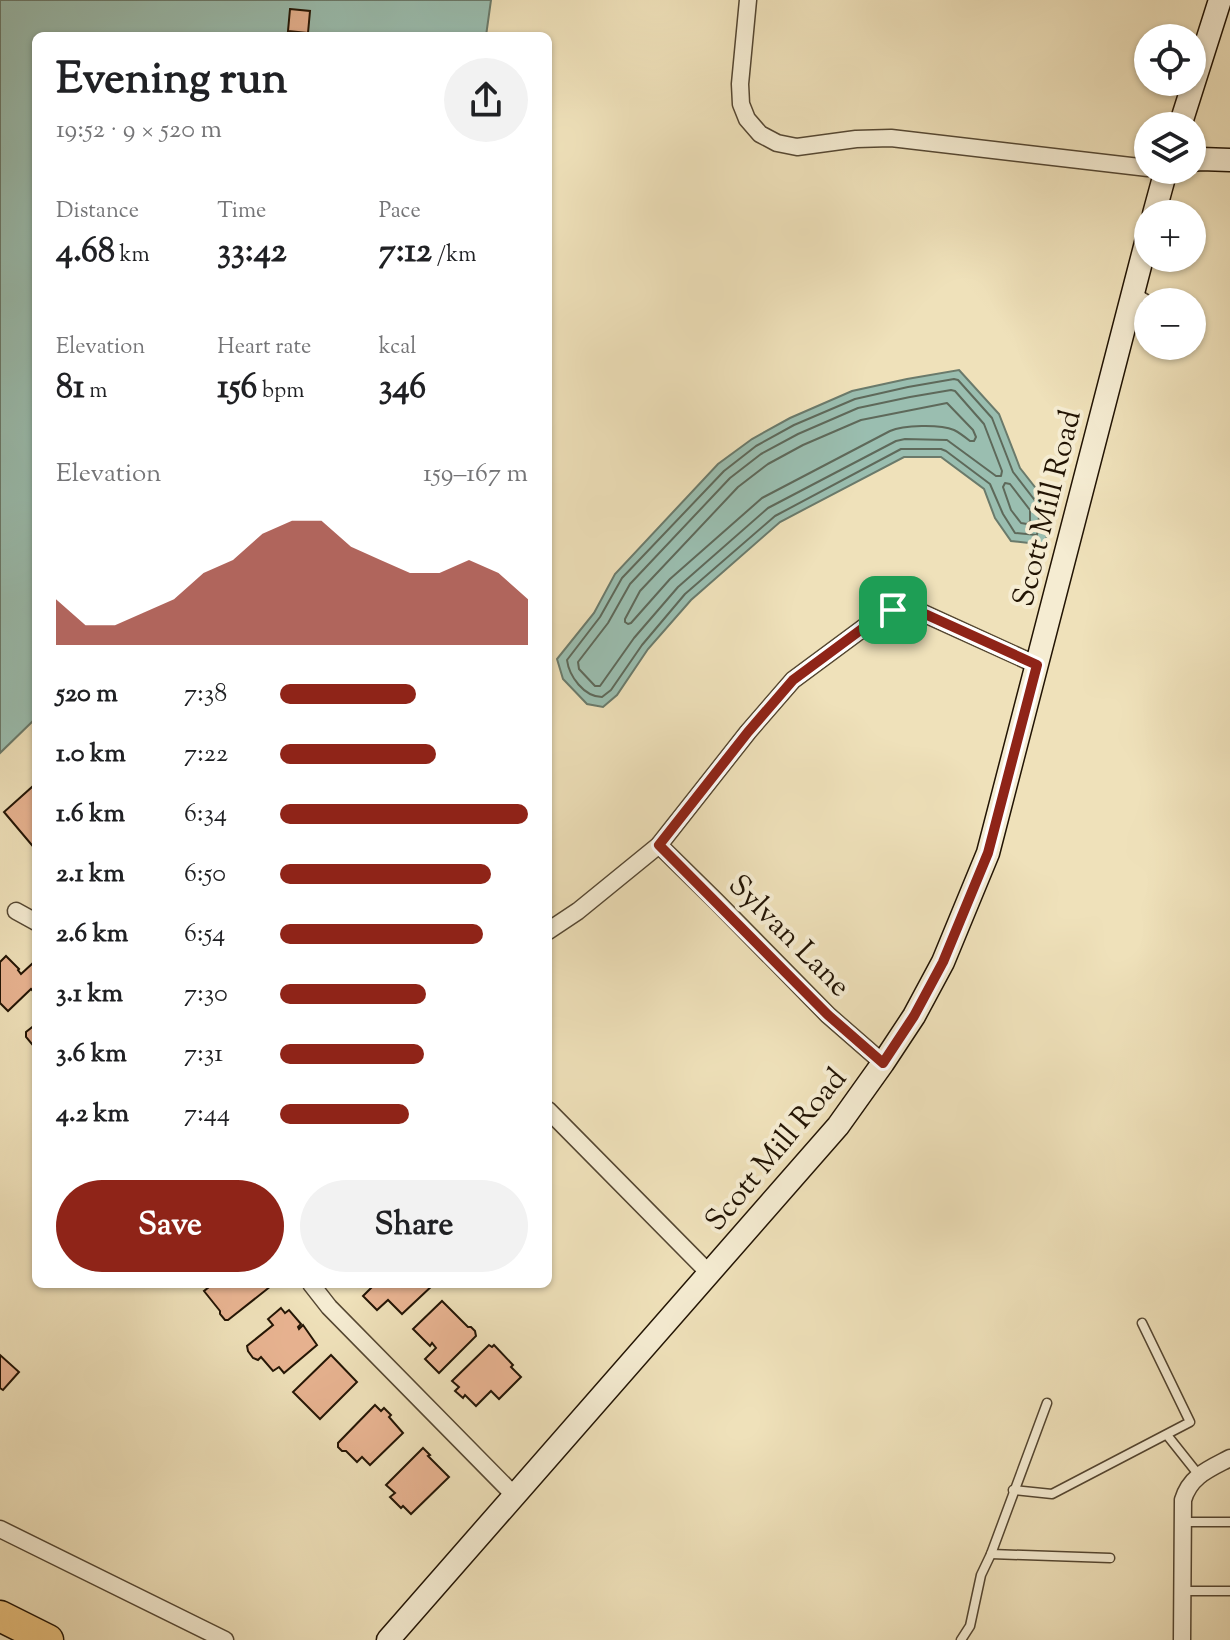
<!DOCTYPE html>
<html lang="en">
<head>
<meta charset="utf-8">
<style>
	:root { --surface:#fff; --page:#f2f2f2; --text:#202124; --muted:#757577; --accent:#8f2418 }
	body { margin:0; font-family:"Sorts Mill Goudy",serif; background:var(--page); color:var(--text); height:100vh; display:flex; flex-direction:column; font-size:30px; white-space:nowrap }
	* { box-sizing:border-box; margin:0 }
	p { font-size:26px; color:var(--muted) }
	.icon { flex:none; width:44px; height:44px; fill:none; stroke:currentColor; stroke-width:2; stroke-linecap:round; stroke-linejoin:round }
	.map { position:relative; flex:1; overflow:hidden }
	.side { position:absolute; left:32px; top:32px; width:520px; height:1256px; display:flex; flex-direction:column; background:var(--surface); border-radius:12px; box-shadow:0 2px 6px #0004 }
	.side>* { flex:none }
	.fabs { position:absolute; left:1134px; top:24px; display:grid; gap:16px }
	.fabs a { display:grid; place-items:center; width:72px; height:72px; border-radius:50%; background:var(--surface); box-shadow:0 2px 6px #0004; font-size:40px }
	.pin { position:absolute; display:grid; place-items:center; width:68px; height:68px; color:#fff; margin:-34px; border-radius:16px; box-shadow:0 4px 12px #0006 }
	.round { display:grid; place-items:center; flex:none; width:84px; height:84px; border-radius:42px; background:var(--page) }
	.summary { display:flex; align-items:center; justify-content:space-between; height:136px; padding:0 24px }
	h1 { font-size:44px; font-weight:700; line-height:60px }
	.stats { display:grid; grid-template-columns:repeat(3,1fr); gap:12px; height:136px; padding:8px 24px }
	.stats div { display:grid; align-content:center }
	.stats b { font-size:34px; font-weight:700 }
	.stats small { font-size:22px; font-weight:400 }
	.stats p { font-size:22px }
	.chart { height:224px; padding:16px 24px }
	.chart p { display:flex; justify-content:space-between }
	.chart svg { width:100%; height:144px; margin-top:8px; fill:var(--accent); opacity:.7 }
	.primary-button { display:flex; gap:16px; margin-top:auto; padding:16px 24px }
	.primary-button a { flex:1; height:92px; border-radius:48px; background:var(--accent); color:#fff; font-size:32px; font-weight:700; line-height:92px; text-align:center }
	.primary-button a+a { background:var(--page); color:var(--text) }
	ul { padding:0 24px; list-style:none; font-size:26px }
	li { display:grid; grid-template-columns:128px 96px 1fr; align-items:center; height:60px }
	li i { height:20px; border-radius:10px; background:var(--accent) }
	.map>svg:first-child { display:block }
</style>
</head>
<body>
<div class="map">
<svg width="1230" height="1640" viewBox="0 0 1230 1640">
	<rect width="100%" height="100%" fill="#efe1ba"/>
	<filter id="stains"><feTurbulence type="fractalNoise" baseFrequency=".0025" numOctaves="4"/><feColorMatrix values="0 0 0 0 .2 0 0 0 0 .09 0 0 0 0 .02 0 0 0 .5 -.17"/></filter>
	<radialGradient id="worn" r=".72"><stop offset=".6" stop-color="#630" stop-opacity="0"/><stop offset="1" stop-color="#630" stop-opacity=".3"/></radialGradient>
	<g fill="#9abeb0" stroke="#6a7a6b" stroke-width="2">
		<path d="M0 0H491L486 36H36V718L0 753Z"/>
		<path d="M959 370 999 414 1020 468 1049 505 1046 545 1011 541 995 518 984 489 941 457H904L780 522 691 600 648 649 617 695 603 707 587 704 563 679 557 659 594 613 615 574 718 464 752 439 790 418 852 391 907 379Z"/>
	</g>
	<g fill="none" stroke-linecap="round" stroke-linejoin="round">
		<g stroke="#5e695a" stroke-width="2">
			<path d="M954 379 958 380 992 418 1013 472 1040 507 1037 535 1015 533 1003 514 990 484 946 451 941 449H901L775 516 685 594 642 645 611 690 602 697C584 697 569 676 567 660L600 617 622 578 724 471 756 446 794 425 855 399 908 387Z"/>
			<path d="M951 390 955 391 984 424 1002 471 1001 476H996L947 440 905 439 896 441 768 508 678 587 634 638 600 686H595L579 669 578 662 608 623 630 584 730 478 761 454 798 434 858 408 910 397Z"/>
			<path d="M947 403 973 430 976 437 974 441H970C965 437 960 433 954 430 940 424 903 425 890 431L762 498 670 579 631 623 628 624 625 622V619L640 591 738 487 768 464 803 445 861 420Z"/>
			<path d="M1005 483 1010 484 1030 510V521L1027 524 1021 523 1011 510 1003 487Z"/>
		</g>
	</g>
	<g fill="#e9b492" stroke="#221404" stroke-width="2">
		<path d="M290 9 310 11 308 33 288 31Z"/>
		<path d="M32 787 36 791V850L4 812Z"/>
		<path d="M6 956 19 969 18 970 21 974 33 963 36 964V994L31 989 8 1011 0 1003V962Z"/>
		<path d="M36 1024V1049L26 1037V1032Z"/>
		<path d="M213 1284H269L271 1286 228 1320H225L220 1314V1311L204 1291Z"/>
		<path d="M375 1284H434L402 1314 388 1300 377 1310 363 1296Z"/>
		<path d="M442 1301 468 1327H471L475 1331 476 1336 439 1373 425 1359 436 1348 432 1343 430 1346 413 1329Z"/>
		<path d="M281 1308 285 1313 289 1310 301 1324 298 1327 299 1329 303 1325 317 1345 284 1373 279 1367 273 1371 261 1357 258 1360 253 1358 248 1351 247 1346 273 1325 268 1319Z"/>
		<path d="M489 1345 492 1347 494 1345 513 1365 511 1367 521 1377 499 1399 491 1391 476 1406 465 1395 463 1398 455 1391 459 1387 452 1381Z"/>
		<path d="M0 1355 19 1372 3 1390 0 1388Z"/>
		<path d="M331 1355 357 1382 320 1419 293 1392Z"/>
		<path d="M375 1405 381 1411 384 1408 391 1415 389 1417 403 1433 370 1465 362 1457 357 1462 346 1451H342L338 1447V1443Z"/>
		<path d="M423 1448 430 1455 428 1456 449 1477 411 1514 403 1506 401 1508 390 1497 395 1493 386 1485Z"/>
	</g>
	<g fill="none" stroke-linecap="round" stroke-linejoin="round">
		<g stroke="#554732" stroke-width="11">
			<g id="lane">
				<path d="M1137 293 1151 302"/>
				<path d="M1173 353V346"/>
				<path d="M1167 1435 1198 1474"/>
				<path d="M1013 1490 1052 1494 1190 1422 1142 1323"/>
				<path d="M1183 1522H1230"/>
				<path d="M991 1554 1110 1558"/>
				<path d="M1183 1591H1230"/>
				<path d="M961 1640 970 1626 981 1575 991 1554 1047 1403"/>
			</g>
		</g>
		<g stroke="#554732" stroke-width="19">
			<g id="street">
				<path d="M748 0 740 84 741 104 747 119 760 134 777 143 797 147 856 139 891 138 1148 168"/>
				<path d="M659 845 717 902 828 1015 883 1063"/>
				<path d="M16 911 36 922"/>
				<path d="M548 931 578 911 659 845 748 732 793 680 870 623 893 610 914 609 1037 665"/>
				<path d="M548 1110 710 1274"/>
				<path d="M311 1284 329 1307 515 1496"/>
				<path d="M0 1529 225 1640"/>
				<path d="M1182 1640 1183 1500C1190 1476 1209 1469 1230 1458"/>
			</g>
		</g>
		<g stroke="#221404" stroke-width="25">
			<g id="secondary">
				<path d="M1180 126 1220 0"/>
				<path d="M1192 160 1201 159 1230 160"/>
				<path d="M1154 214 1166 170"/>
				<path d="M388 1640 838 1126 883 1063 914 1016 943 962 988 853 1148 235"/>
			</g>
		</g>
		<g stroke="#221404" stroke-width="33">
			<path id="highway" d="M0 1616 48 1640"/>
		</g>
		<use href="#lane" stroke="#f5ecd2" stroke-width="8"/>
		<use href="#street" stroke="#f5ecd2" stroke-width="16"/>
		<use href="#secondary" stroke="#f5ecd2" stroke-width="22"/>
		<use href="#highway" stroke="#e8c07d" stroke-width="30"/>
	</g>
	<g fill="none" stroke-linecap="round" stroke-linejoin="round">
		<g stroke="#fff" stroke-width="16">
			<path id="route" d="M914 609 1037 665 988 853 943 962 914 1016 883 1063 828 1015 659 845 748 732 793 680 870 623 893 610Z"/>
		</g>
		<use href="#route" stroke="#8f2418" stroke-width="10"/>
	</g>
	<g text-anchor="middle" stroke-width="8" stroke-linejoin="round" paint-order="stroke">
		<g font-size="30" fill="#221404" stroke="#f5ecd2">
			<text transform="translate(1046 508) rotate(-76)" y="10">Scott Mill Road</text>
			<text transform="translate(790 935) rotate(45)" y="10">Sylvan Lane</text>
			<text transform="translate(775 1149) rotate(-50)" y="10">Scott Mill Road</text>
		</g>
	</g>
	<rect width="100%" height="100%" filter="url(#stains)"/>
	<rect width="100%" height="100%" fill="url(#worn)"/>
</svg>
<div class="fabs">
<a><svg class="icon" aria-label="locate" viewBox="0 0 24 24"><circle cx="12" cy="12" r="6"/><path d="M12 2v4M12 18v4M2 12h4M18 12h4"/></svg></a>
<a><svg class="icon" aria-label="layers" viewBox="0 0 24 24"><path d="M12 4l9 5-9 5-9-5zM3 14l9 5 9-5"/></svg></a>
<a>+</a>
<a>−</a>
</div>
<div class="pin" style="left:893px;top:610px;background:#1e9e55"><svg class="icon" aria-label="arrive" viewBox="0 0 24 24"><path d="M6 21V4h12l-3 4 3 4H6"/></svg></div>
<section class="side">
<div class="summary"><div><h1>Evening run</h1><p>19:52 · 9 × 520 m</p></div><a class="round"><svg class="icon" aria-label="share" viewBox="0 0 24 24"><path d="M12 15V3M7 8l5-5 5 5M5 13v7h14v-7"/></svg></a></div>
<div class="stats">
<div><p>Distance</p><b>4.68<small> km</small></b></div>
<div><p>Time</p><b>33:42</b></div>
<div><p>Pace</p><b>7:12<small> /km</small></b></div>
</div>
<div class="stats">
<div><p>Elevation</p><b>81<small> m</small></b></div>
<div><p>Heart rate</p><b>156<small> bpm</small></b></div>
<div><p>kcal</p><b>346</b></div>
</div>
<div class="chart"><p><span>Elevation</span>159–167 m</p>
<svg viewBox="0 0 160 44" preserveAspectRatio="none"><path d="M0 44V30L10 38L20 38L30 34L40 30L50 22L60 18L70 10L80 6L90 6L100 14L110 18L120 22L130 22L140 18L150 22L160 30V44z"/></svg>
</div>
<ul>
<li><b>520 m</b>7:38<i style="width:55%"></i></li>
<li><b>1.0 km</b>7:22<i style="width:63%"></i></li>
<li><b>1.6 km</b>6:34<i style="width:100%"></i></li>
<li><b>2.1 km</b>6:50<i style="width:85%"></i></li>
<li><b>2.6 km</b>6:54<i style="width:82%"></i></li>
<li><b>3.1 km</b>7:30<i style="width:59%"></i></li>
<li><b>3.6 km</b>7:31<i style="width:58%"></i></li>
<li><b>4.2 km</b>7:44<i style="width:52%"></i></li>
</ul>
<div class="primary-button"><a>Save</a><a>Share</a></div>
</section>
</div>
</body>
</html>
